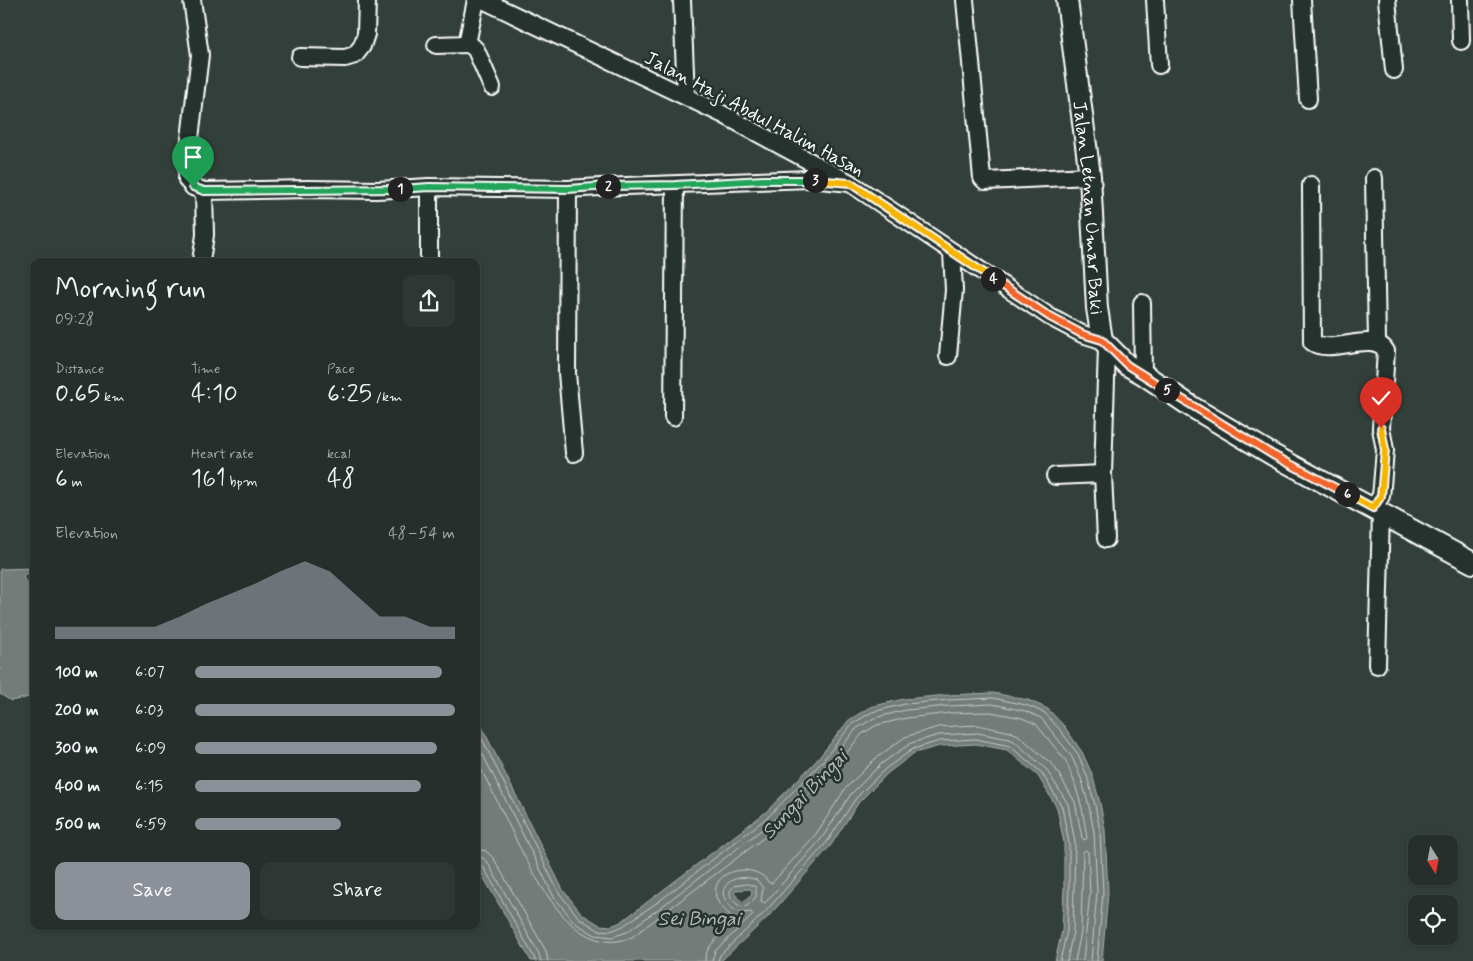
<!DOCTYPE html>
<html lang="en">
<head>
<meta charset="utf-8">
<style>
	:root { --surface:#262f2c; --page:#2e3734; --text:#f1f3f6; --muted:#a4a9a9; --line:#424a48; --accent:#8c9099 }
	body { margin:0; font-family:Mynerve,sans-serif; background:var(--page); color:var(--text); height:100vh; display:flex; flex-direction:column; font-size:19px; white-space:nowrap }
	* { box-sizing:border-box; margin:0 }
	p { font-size:16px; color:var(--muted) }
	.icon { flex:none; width:28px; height:28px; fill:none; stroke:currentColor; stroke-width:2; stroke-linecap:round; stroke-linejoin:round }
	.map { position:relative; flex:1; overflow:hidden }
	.details { position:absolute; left:30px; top:258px; width:450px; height:672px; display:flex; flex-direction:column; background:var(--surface); border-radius:10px; box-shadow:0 1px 4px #0004,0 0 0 1px var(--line) }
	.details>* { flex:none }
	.needle { width:32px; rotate:169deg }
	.tools { position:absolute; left:1408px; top:835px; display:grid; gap:10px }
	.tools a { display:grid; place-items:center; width:50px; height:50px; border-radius:10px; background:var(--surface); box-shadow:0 1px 4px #0004,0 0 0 1px var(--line); font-size:25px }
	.pin { position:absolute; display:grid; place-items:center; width:42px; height:42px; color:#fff; margin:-51px -21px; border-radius:50% 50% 50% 0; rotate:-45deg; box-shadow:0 0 5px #0007 }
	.pin .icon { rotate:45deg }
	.km { position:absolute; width:25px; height:25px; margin:-12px; border-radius:50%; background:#222; color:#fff; font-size:14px; line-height:25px; text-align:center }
	.round { display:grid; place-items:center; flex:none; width:52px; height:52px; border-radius:10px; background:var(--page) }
	.head { display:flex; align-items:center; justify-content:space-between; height:85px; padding:0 25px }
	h1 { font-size:28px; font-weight:600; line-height:38px }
	.metrics { display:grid; grid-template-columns:repeat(3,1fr); gap:8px; height:85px; padding:5px 25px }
	.metrics div { display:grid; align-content:center }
	.metrics b { font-size:25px; font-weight:600 }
	.metrics small { font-size:14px; font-weight:400 }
	.metrics p { font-size:14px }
	.chart { height:140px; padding:10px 25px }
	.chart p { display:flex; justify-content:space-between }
	.chart svg { width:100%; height:90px; margin-top:5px; fill:var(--accent); opacity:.7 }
	.cta { display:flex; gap:10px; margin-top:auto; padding:10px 25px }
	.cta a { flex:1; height:58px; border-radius:10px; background:var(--accent); color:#fff; font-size:20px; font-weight:600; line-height:58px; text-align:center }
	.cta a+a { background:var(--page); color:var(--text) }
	ul { padding:0 25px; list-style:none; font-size:16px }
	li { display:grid; grid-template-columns:80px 60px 1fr; align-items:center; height:38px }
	li i { height:12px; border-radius:6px; background:var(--accent) }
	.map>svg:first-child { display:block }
</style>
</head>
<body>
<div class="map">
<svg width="1473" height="961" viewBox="0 0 1473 961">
	<rect width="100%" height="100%" fill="#333f3a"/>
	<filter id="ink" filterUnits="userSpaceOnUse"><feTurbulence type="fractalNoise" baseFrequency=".02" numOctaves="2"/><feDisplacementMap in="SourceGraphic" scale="10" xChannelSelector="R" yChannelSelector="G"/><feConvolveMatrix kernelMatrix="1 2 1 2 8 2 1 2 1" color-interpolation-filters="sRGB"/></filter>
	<g filter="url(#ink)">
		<g fill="#737b78" stroke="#abb0ae" fill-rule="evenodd">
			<path d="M34 568V575L26 574 23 577 26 582 34 586V696L11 701 0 694V569Z"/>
			<path d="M993 693 1028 700 1048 709 1064 726 1082 752 1092 774 1100 803 1105 830 1108 893 1102 961H1055L1062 931 1064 888V843L1057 808 1038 776 1007 750 976 744 940 746 914 753 888 773 859 802 831 845 769 916 721 961H531L476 864V715L563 890 582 914 600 925 611 926 621 922 766 812 817 760 849 720 870 707 904 699 948 695ZM749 889 752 890 751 896 742 902 734 893 736 890Z"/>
		</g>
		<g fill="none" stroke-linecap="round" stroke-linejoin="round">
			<g stroke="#c7cac9" stroke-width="1">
				<path d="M476 727 559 893 579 918 598 930 611 931 623 926 658 902 769 816 821 763 852 724 872 712 905 704 949 700 993 698 1026 705 1045 713 1060 730 1078 754 1087 776 1095 805 1100 831 1103 893 1097 961"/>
				<path d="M476 741 554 897 575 923 595 935 612 937 627 932 661 907 773 821 825 767 856 729 874 718 906 710 949 706 992 704 1025 711 1041 718 1072 757 1081 778 1089 806 1094 832 1097 892 1091 961"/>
				<path d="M476 759C490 787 504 815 518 844 538 881 575 961 632 937L778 827 831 772 862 734 877 725 907 718 950 713 991 712 1022 718 1036 724 1066 761 1074 781 1082 808 1087 838 1085 840 1082 838 1075 802 1054 766 1018 735 1011 732 977 725 938 727 905 737 875 759 845 789 816 834 772 883H769C756 861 710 868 716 897 719 908 730 913 735 921 725 934 705 943 705 961"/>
				<path d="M476 849 486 851 494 859 546 951 548 961"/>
				<path d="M476 857 483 858 488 863 539 954 541 961"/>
				<path d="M476 863 483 866 534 957 535 961"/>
				<path d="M748 884 756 887V897L747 906 741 907C735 903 729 898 730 891L734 886Z"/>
				<path d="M712 961 715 951 753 915 751 912C737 915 726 907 723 893 726 877 744 875 757 880L763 888 761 901 765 903 822 838 851 794 881 764 911 743 939 735 978 733 1009 739 1014 741 1046 769 1068 804 1075 843 1073 931 1067 961"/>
				<path d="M718 961 720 955 765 912 827 842 856 798 885 769 913 749 940 741 976 739 1010 746 1042 773 1062 807 1069 843V888L1067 931 1060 961"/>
				<path d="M1075 961 1081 932 1083 852 1085 850 1088 852 1090 893 1083 961"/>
			</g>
			<g stroke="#fff" stroke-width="20">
				<g id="minor">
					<path d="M192 0 200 55 188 155 187 180 193 187 204 191 308 189 377 190 429 187 568 189 600 187 810 179 850 183"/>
					<path d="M483 0 722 114 850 183 1050 317 1082 334 1102 340"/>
					<path d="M682 0 686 96"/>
					<path d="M965 0 982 178 985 181 1090 176"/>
					<path d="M1155 0 1159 65"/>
					<path d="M1302 0 1308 99"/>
					<path d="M1387 0 1394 70"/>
					<path d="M1460 0 1461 41"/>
					<path d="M467 44 472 46 476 50 492 87"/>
					<path d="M436 45 467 44 476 0"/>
					<path d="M300 57 345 58 355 55 362 46 366 34 367 0"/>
					<path d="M1374 178 1377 341"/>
					<path d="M1311 185 1312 342C1331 356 1374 329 1386 351L1381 428 1385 450 1382 486 1381 496 1373 508"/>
					<path d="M568 189 567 373 574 453"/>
					<path d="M201 261 205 235 204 191"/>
					<path d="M429 261V187"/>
					<path d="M1142 303 1143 374"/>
					<path d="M948 356 954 290 952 252"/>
					<path d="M673 417 675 185"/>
					<path d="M1055 476 1103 474"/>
					<path d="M1106 539 1103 474 1107 347"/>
					<path d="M1377 665 1381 512"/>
				</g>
			</g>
			<g stroke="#fff" stroke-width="24">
				<g id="tertiary">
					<path id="s1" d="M1067 0 1090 176 1097 308 1102 340 1127 365 1143 374 1192 407 1273 455 1473 563"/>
				</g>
			</g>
			<use href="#minor" stroke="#26332d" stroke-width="16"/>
			<use href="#tertiary" stroke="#26332d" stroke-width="20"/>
		</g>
	</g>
	<g fill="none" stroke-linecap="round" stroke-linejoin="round" filter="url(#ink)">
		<g stroke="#fff" stroke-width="10">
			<path id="split-1" d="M193 187 204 191 400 189"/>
		</g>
		<g stroke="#fff" stroke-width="10">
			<path id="split-2" d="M400 189 429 187 568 189 608 186"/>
		</g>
		<g stroke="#fff" stroke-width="10">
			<path id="split-3" d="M608 186 675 185 763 180H815"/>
		</g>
		<g stroke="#fff" stroke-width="10">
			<path id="split-4" d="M815 180 850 183 993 279"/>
		</g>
		<g stroke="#fff" stroke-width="10">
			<path id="split-5" d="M993 279 1050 317 1082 334 1102 340 1127 365 1167 390"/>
		</g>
		<g stroke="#fff" stroke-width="10">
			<path id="split-6" d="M1167 390 1273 455 1347 494"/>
		</g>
		<g stroke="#fff" stroke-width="10">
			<path id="split-7" d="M1347 494 1373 508 1381 496 1382 486 1385 450 1381 428"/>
		</g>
		<use href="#split-1" stroke="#22a559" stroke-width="6"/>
		<use href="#split-2" stroke="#22a559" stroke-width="6"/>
		<use href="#split-3" stroke="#22a559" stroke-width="6"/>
		<use href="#split-4" stroke="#f5b400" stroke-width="6"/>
		<use href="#split-5" stroke="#f0652b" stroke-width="6"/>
		<use href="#split-6" stroke="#f0652b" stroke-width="6"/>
		<use href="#split-7" stroke="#f5b400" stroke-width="6"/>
	</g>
	<g text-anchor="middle" stroke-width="5" stroke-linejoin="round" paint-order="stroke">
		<g font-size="19" fill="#fff" stroke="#26332d">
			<text transform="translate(755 113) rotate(28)" y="7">Jalan Haji Abdul Halim Hasan</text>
			<text dy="7" stroke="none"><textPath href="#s1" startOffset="209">Jalan Letnan Umar Baki</textPath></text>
		</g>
		<g font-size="20" font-style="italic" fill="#b9bdbc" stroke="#26332d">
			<text transform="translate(804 794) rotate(-46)" y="7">Sungai Bingai</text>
			<text x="699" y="925">Sei Bingai</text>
		</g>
	</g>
</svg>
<div class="tools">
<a><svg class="needle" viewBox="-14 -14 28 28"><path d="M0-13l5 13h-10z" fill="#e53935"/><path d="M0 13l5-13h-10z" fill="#a4a9a9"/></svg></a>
<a><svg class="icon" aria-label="locate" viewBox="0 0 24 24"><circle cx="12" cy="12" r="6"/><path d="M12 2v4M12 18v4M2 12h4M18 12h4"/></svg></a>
</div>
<div class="pin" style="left:193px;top:187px;background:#1e9e55"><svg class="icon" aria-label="arrive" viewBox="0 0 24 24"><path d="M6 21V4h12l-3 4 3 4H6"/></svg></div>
<div class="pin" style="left:1381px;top:428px;background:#d93025"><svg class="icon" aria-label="check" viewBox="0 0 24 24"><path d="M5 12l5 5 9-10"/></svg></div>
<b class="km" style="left:400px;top:189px">1</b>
<b class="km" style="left:608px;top:186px">2</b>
<b class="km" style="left:815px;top:180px">3</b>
<b class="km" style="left:993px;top:279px">4</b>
<b class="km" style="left:1167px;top:390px">5</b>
<b class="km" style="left:1347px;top:494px">6</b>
<section class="details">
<div class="head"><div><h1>Morning run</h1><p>09:28</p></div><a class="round"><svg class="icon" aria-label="share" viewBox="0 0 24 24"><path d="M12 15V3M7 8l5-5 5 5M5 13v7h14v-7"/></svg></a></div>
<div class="metrics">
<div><p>Distance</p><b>0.65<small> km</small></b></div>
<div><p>Time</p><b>4:10</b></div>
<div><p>Pace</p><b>6:25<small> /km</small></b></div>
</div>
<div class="metrics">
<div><p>Elevation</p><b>6<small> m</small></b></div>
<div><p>Heart rate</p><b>161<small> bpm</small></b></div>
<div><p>kcal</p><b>48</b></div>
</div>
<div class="chart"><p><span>Elevation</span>48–54 m</p>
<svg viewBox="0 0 160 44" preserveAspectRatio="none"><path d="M0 44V38L10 38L20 38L30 38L40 38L50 33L60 27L70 22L80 17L90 11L100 6L110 11L120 22L130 33L140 33L150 38L160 38V44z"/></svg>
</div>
<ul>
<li><b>100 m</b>6:07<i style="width:95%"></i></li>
<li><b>200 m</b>6:03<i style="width:100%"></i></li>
<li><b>300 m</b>6:09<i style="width:93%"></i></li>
<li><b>400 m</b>6:15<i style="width:87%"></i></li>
<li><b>500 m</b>6:59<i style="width:56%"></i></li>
</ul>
<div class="cta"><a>Save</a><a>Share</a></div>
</section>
</div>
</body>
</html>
